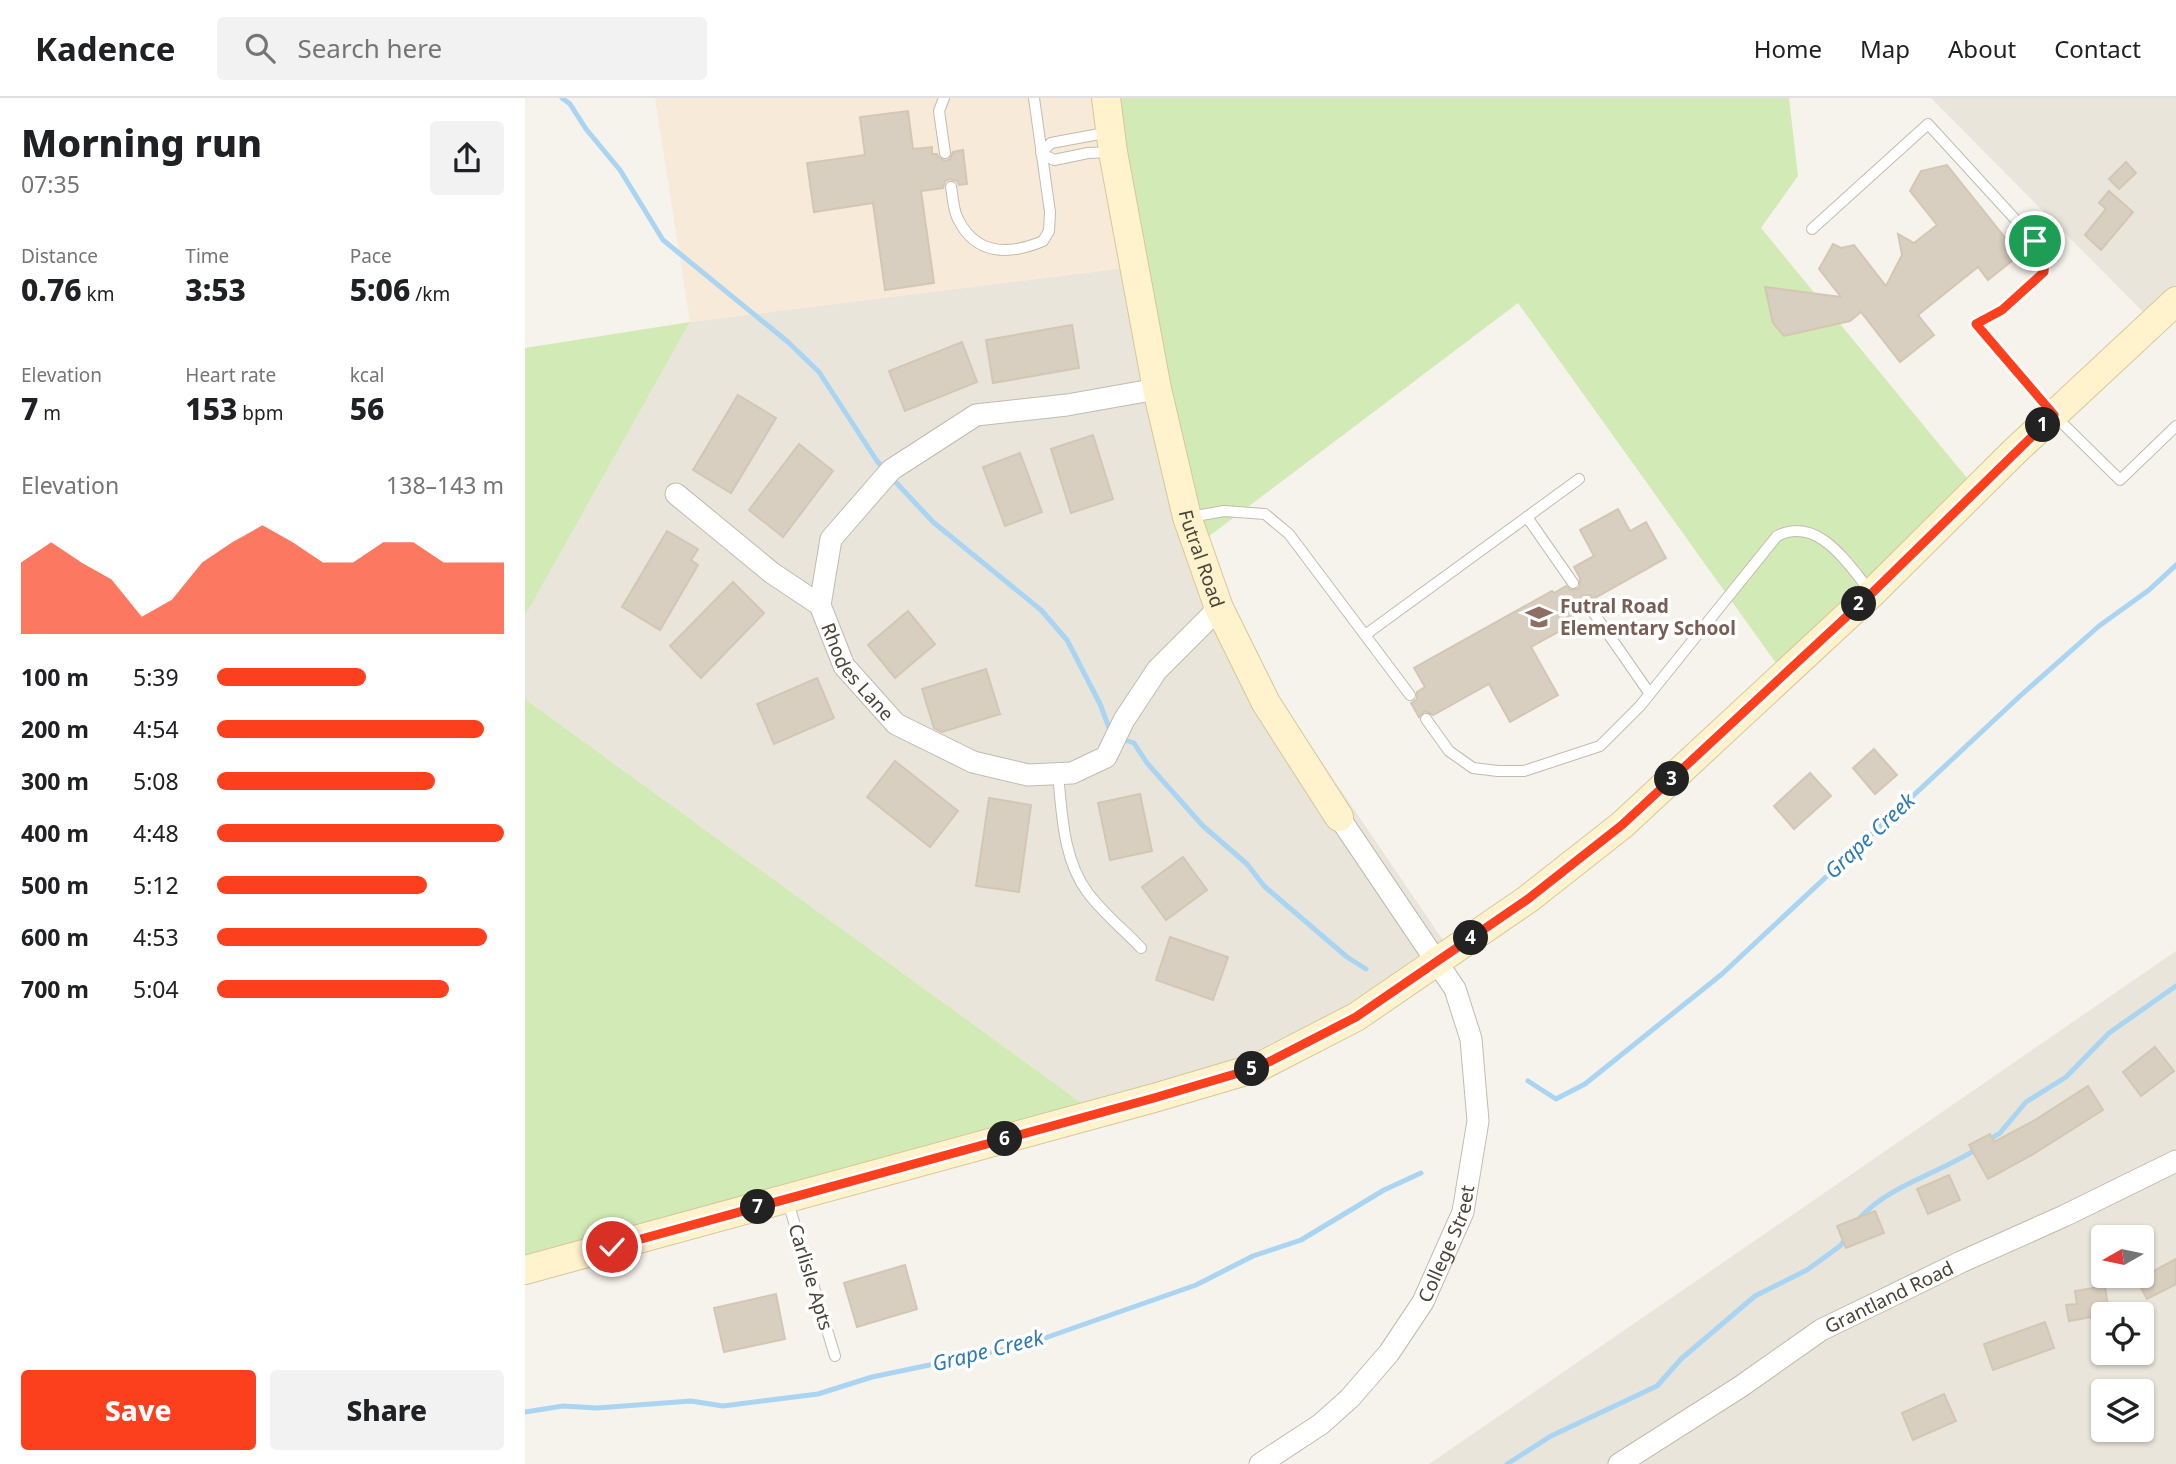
<!DOCTYPE html>
<html lang="en">
<head>
<meta charset="utf-8">
<style>
	:root { --surface:#fff; --page:#f2f2f2; --text:#202124; --muted:#757577; --line:#e0e0e0; --accent:#fc3f1d }
	body { margin:0; font-family:"Noto Sans",sans-serif; background:var(--page); color:var(--text); height:100vh; display:flex; flex-direction:column; font-size:26px; white-space:nowrap }
	* { box-sizing:border-box; margin:0 }
	p { font-size:23px; color:var(--muted) }
	.icon { flex:none; width:38px; height:38px; fill:none; stroke:currentColor; stroke-width:2; stroke-linecap:round; stroke-linejoin:round }
	.map { position:relative; flex:1; overflow:hidden }
	.side { display:flex; flex-direction:column; background:var(--surface); width:525px }
	.side>* { flex:none }
	.needle { width:46px; rotate:261deg }
	.controls { position:absolute; left:1566px; top:1127px; display:grid; gap:14px }
	.controls a { display:grid; place-items:center; width:63px; height:63px; border-radius:7px; background:var(--surface); box-shadow:0 2px 5px #0004; font-size:35px }
	.pin { position:absolute; display:grid; place-items:center; width:60px; height:60px; color:#fff; margin:-30px; border:4px solid #fff; border-radius:50%; box-shadow:0 2px 7px #0007 }
	.km { position:absolute; width:35px; height:35px; margin:-18px; border-radius:50%; background:#222; color:#fff; font-size:19px; line-height:35px; text-align:center }
	.round { display:grid; place-items:center; flex:none; width:74px; height:74px; border-radius:7px; background:var(--page) }
	.summary { display:flex; align-items:center; justify-content:space-between; height:119px; padding:0 21px }
	h1 { font-size:38px; font-weight:800; line-height:52px }
	.figures { display:grid; grid-template-columns:repeat(3,1fr); gap:10px; height:119px; padding:7px 21px }
	.figures div { display:grid; align-content:center }
	.figures b { font-size:30px; font-weight:800 }
	.figures small { font-size:19px; font-weight:400 }
	.figures p { font-size:19px }
	.chart { height:196px; padding:14px 21px }
	.chart p { display:flex; justify-content:space-between }
	.chart svg { width:100%; height:126px; margin-top:7px; fill:var(--accent); opacity:.7 }
	.button { display:flex; gap:14px; margin-top:auto; padding:14px 21px }
	.button a { flex:1; height:80px; border-radius:7px; background:var(--accent); color:#fff; font-size:28px; font-weight:800; line-height:80px; text-align:center }
	.button a+a { background:var(--page); color:var(--text) }
	ul { padding:0 21px; list-style:none; font-size:23px }
	li { display:grid; grid-template-columns:112px 84px 1fr; align-items:center; height:52px }
	li i { height:18px; border-radius:9px; background:var(--accent) }
	header { display:flex; align-items:center; gap:42px; box-sizing:border-box; height:98px; padding:0 35px; background:var(--surface); border-bottom:2px solid var(--line) }
	header strong { font-size:33px }
	nav { display:flex; gap:38px; margin-inline-start:auto; font-size:24px }
	.search { width:490px; height:63px; background:var(--page); display:flex; align-items:center; gap:18px; box-sizing:border-box; padding:0 24px; border-radius:7px; color:var(--muted); font-size:26px }
	main { display:flex; flex:1; min-height:0 }
	.map>svg:first-child { display:block }
</style>
</head>
<body>
<header>
<strong>Kadence</strong>
<div class="search"><svg class="icon" aria-label="search" viewBox="0 0 24 24"><circle cx="10" cy="10" r="6"/><path d="M15 15l6 6"/></svg>Search here</div>
<nav><a>Home</a><a>Map</a><a>About</a><a>Contact</a></nav>
</header>
<main>
<section class="side">
<div class="summary"><div><h1>Morning run</h1><p>07:35</p></div><a class="round"><svg class="icon" aria-label="share" viewBox="0 0 24 24"><path d="M12 15V3M7 8l5-5 5 5M5 13v7h14v-7"/></svg></a></div>
<div class="figures">
<div><p>Distance</p><b>0.76<small> km</small></b></div>
<div><p>Time</p><b>3:53</b></div>
<div><p>Pace</p><b>5:06<small> /km</small></b></div>
</div>
<div class="figures">
<div><p>Elevation</p><b>7<small> m</small></b></div>
<div><p>Heart rate</p><b>153<small> bpm</small></b></div>
<div><p>kcal</p><b>56</b></div>
</div>
<div class="chart"><p><span>Elevation</span>138–143 m</p>
<svg viewBox="0 0 160 44" preserveAspectRatio="none"><path d="M0 44V19L10 12L20 19L30 25L40 38L50 32L60 19L70 12L80 6L90 12L100 19L110 19L120 12L130 12L140 19L150 19L160 19V44z"/></svg>
</div>
<ul>
<li><b>100 m</b>5:39<i style="width:52%"></i></li>
<li><b>200 m</b>4:54<i style="width:93%"></i></li>
<li><b>300 m</b>5:08<i style="width:76%"></i></li>
<li><b>400 m</b>4:48<i style="width:100%"></i></li>
<li><b>500 m</b>5:12<i style="width:73%"></i></li>
<li><b>600 m</b>4:53<i style="width:94%"></i></li>
<li><b>700 m</b>5:04<i style="width:81%"></i></li>
</ul>
<div class="button"><a>Save</a><a>Share</a></div>
</section>
<div class="map">
<svg width="1651" height="1366" viewBox="0 0 1651 1366">
	<rect width="100%" height="100%" fill="#f6f3ec"/>
	<g fill="#eae5da" fill-rule="evenodd">
		<path d="M1406 0H1651V214L1634 230Z"/>
		<path d="M615 168 660 415 756 604 928 857 794 944 583 1024 0 601V518L165 224Z"/>
		<path d="M1651 853V1366H904L1171 1183ZM1578 1139H1617V1178H1578ZM1578 1216H1617V1255H1578ZM1578 1293H1617V1332H1578Z"/>
	</g>
	<path fill="#f7ead8" d="M130 0H588L615 168 165 224Z"/>
	<g fill="#d2eab5">
		<path d="M588 0H1264L1273 78 1236 130 1451 391 1261 579 993 205 675 445Z"/>
		<path d="M165 224 0 518V250Z"/>
		<path d="M0 601 583 1024 0 1184Z"/>
	</g>
	<g fill="none" stroke-linecap="round" stroke-linejoin="round">
		<g stroke="#a9d4f2" stroke-width="5">
			<path d="M37 0 45 6 61 31 95 72 138 142 263 244 294 274 352 363 360 372"/>
			<path d="M366 379 408 424 516 512 542 542 575 606 586 635"/>
			<path d="M597 641 609 645 622 665 678 728 722 766 739 788 822 859 841 871"/>
			<path d="M1003 983 1031 1001 1060 986 1197 876 1495 598 1574 528 1624 492 1651 467"/>
			<path d="M1461 1044 1475 1035 1501 1004 1541 979 1584 935 1651 888"/>
			<path d="M1333 1122C1363 1087 1416 1075 1453 1050"/>
			<path d="M0 1314 38 1308 72 1310 166 1303 198 1308 293 1296 347 1279 500 1247 671 1187 728 1158 776 1142 859 1092 896 1075"/>
			<path d="M982 1366 1026 1338 1132 1288 1156 1261 1230 1198 1282 1172 1315 1148 1322 1139"/>
		</g>
	</g>
	<g fill="#d8cfc1" stroke="#d3c7b4" stroke-width="2">
		<path d="M383 13 388 51 407 49V56H412L414 60 420 63 425 61 428 54 438 52 442 86 434 87 432 83 425 81 420 83 418 90 396 93 409 185 360 192 348 105 289 114 282 65 340 57 335 19Z"/>
		<path d="M1601 64 1611 75 1594 91 1584 81Z"/>
		<path d="M1422 67 1494 157 1463 182 1453 169 1393 217 1409 237 1375 264 1336 214 1325 223 1259 238 1248 225 1240 189 1316 199 1294 171 1308 146 1316 150 1329 147 1361 188 1377 157 1373 136 1389 145 1412 127 1385 93 1396 73Z"/>
		<path d="M1584 93 1608 114 1576 152 1560 137 1581 111 1574 105Z"/>
		<path d="M547 227 554 270 468 285 461 242Z"/>
		<path d="M437 244 452 284 380 313 364 273Z"/>
		<path d="M213 297 251 320 206 395 168 372Z"/>
		<path d="M568 337 588 401 546 415 526 351Z"/>
		<path d="M274 346 308 373 258 439 224 412Z"/>
		<path d="M495 355 517 414 480 428 458 369Z"/>
		<path d="M1093 411 1105 433 1121 424 1141 460 1068 501 1064 497H1057L1054 501V508L1045 513 1051 524 1006 549 1033 597 985 624 964 586 908 617 900 613 894 619 886 605 892 601V594L900 589 889 570 1027 493 1029 495 1041 488 1045 492 1053 491 1055 488V480L1049 469 1069 458 1055 432Z"/>
		<path d="M142 433 173 451 166 462 173 467 135 532 97 509Z"/>
		<path d="M208 484 239 515 176 580 145 548Z"/>
		<path d="M383 513 410 546 370 580 343 547Z"/>
		<path d="M461 571 475 616 417 634 409 630 397 591Z"/>
		<path d="M292 580 309 620 249 646 232 606Z"/>
		<path d="M1349 651 1372 677 1350 696 1328 670Z"/>
		<path d="M370 663 433 713 405 749 342 699Z"/>
		<path d="M1285 675 1306 698 1269 731 1249 708Z"/>
		<path d="M615 696 627 753 585 762 573 705Z"/>
		<path d="M464 700 506 707 494 794 451 788Z"/>
		<path d="M658 759 682 792 641 822 617 789Z"/>
		<path d="M645 839 703 859 688 902 631 882Z"/>
		<path d="M1630 949 1649 973 1616 998 1598 974Z"/>
		<path d="M1563 988 1578 1012 1507 1057 1463 1081 1444 1047 1465 1036 1469 1044 1510 1022Z"/>
		<path d="M1424 1077 1435 1102 1403 1116 1392 1091Z"/>
		<path d="M1350 1113 1359 1135 1321 1150 1312 1128Z"/>
		<path d="M1651 1161V1186L1622 1201 1612 1182Z"/>
		<path d="M380 1167 392 1211 332 1229 319 1185Z"/>
		<path d="M1580 1188 1584 1216 1544 1223 1541 1207 1552 1206 1550 1193Z"/>
		<path d="M251 1196 260 1241 199 1254 189 1210Z"/>
		<path d="M1520 1224 1529 1250 1468 1272 1459 1246Z"/>
		<path d="M1419 1296 1431 1323 1388 1342 1377 1315Z"/>
	</g>
	<g fill="none" stroke-linecap="round" stroke-linejoin="round">
		<g stroke="#c2bbae" stroke-width="12">
			<g id="lane">
				<path d="M419 0 414 13 420 55"/>
				<path d="M585 34 526 45 516 55 529 62 563 55 587 54"/>
				<path d="M426 89C428 99 428 112 433 121 451 158 485 157 518 143L524 133 525 114 509 0"/>
				<path d="M1287 131 1403 26 1510 143 1520 158 1519 174 1477 212 1451 226 1529 317 1595 382 1651 328"/>
				<path d="M665 419 699 413 740 416 764 436 885 597"/>
				<path d="M1002 419 1048 485"/>
				<path d="M1061 504 1125 596"/>
				<path d="M840 537 1054 381"/>
				<path d="M901 621 924 653 948 670 973 673H999L1075 648 1115 608 1252 438C1294 417 1323 467 1347 495"/>
				<path d="M533 676C537 716 538 762 563 795 578 815 599 832 616 850"/>
				<path d="M262 1101 310 1258"/>
			</g>
		</g>
		<g stroke="#c2bbae" stroke-width="23">
			<g id="street">
				<path id="s1" d="M632 291 542 307 451 317 366 372 306 441 295 507 319 568 371 626 448 664 503 677 547 675 581 659 599 622 632 572 694 510"/>
				<path d="M151 396 247 475 295 507"/>
				<path id="s2" d="M735 1366 796 1326 825 1300 864 1255 898 1204 938 1114 953 1023 946 941 930 891 814 719"/>
				<path id="s3" d="M1094 1366 1215 1289 1296 1232 1436 1164 1539 1118 1651 1063"/>
			</g>
		</g>
		<g stroke="#d6c79b" stroke-width="30">
			<g id="secondary">
				<path id="s4" d="M581 0 588 54 632 291 662 419 694 510 741 605 814 719"/>
				<path d="M0 1172 629 1000 734 969 831 919 1003 801 1097 727 1347 495 1490 353 1651 203"/>
			</g>
		</g>
		<use href="#lane" stroke="#fff" stroke-width="10"/>
		<use href="#street" stroke="#fff" stroke-width="21"/>
		<use href="#secondary" stroke="#fff3cd" stroke-width="28"/>
	</g>
	<g fill="none" stroke-linecap="round" stroke-linejoin="round">
		<g stroke="#fff" stroke-width="14">
			<path id="route" d="M87 1149 629 1000 734 969 831 919 1003 801 1097 727 1347 495 1529 317 1451 226 1477 212 1519 174 1520 158 1510 143"/>
		</g>
		<use href="#route" stroke="#fc3f1d" stroke-width="9"/>
	</g>
	<defs>
		<g id="school-bare" transform="scale(2.1)"><path d="M0-5L7-2L0 1L-7-2ZM-4 1L0 2.5L4 1V4Q0 6-4 4Z" fill="#8d6e63" stroke="#fff" stroke-width="2.5" paint-order="stroke"/></g>
	</defs>
	<g fill-rule="evenodd">
		<use href="#school-bare" x="1014" y="519"/>
	</g>
	<g text-anchor="middle" stroke-width="7" stroke-linejoin="round" paint-order="stroke">
		<g font-size="19" fill="#4b4439" stroke="#fff">
			<text dy="7" stroke="none"><textPath href="#s4" startOffset="471">Futral Road</textPath></text>
			<text dy="7" stroke="none"><textPath href="#s1" startOffset="520">Rhodes Lane</textPath></text>
			<text dy="7" stroke="none"><textPath href="#s2" startOffset="296">College Street</textPath></text>
			<text transform="translate(286 1179) rotate(73)" y="7">Carlisle Apts</text>
			<text dy="7" stroke="none"><textPath href="#s3" startOffset="318">Grantland Road</textPath></text>
		</g>
		<g font-size="19" font-weight="bold" fill="#785e54" stroke="#fff" text-anchor="start">
			<text x="1035" y="515">Futral Road<tspan x="1035" dy="22">Elementary School</tspan></text>
		</g>
		<g font-size="21" font-style="italic" fill="#2e7ab2" stroke="#fff">
			<text transform="translate(1345 738) rotate(-43)" y="7">Grape Creek</text>
			<text transform="translate(463 1253) rotate(-14)" y="7">Grape Creek</text>
		</g>
	</g>
</svg>
<div class="controls">
<a><svg class="needle" viewBox="-14 -14 28 28"><path d="M0-13l5 13h-10z" fill="#e53935"/><path d="M0 13l5-13h-10z" fill="#757577"/></svg></a>
<a><svg class="icon" aria-label="locate" viewBox="0 0 24 24"><circle cx="12" cy="12" r="6"/><path d="M12 2v4M12 18v4M2 12h4M18 12h4"/></svg></a>
<a><svg class="icon" aria-label="layers" viewBox="0 0 24 24"><path d="M12 4l9 5-9 5-9-5zM3 14l9 5 9-5"/></svg></a>
</div>
<div class="pin" style="left:1510px;top:143px;background:#1e9e55"><svg class="icon" aria-label="arrive" viewBox="0 0 24 24"><path d="M6 21V4h12l-3 4 3 4H6"/></svg></div>
<div class="pin" style="left:87px;top:1149px;background:#d93025"><svg class="icon" aria-label="check" viewBox="0 0 24 24"><path d="M5 12l5 5 9-10"/></svg></div>
<b class="km" style="left:1518px;top:327px">1</b>
<b class="km" style="left:1334px;top:506px">2</b>
<b class="km" style="left:1147px;top:681px">3</b>
<b class="km" style="left:946px;top:840px">4</b>
<b class="km" style="left:727px;top:971px">5</b>
<b class="km" style="left:480px;top:1041px">6</b>
<b class="km" style="left:233px;top:1109px">7</b>
</div>
</main>
</body>
</html>
